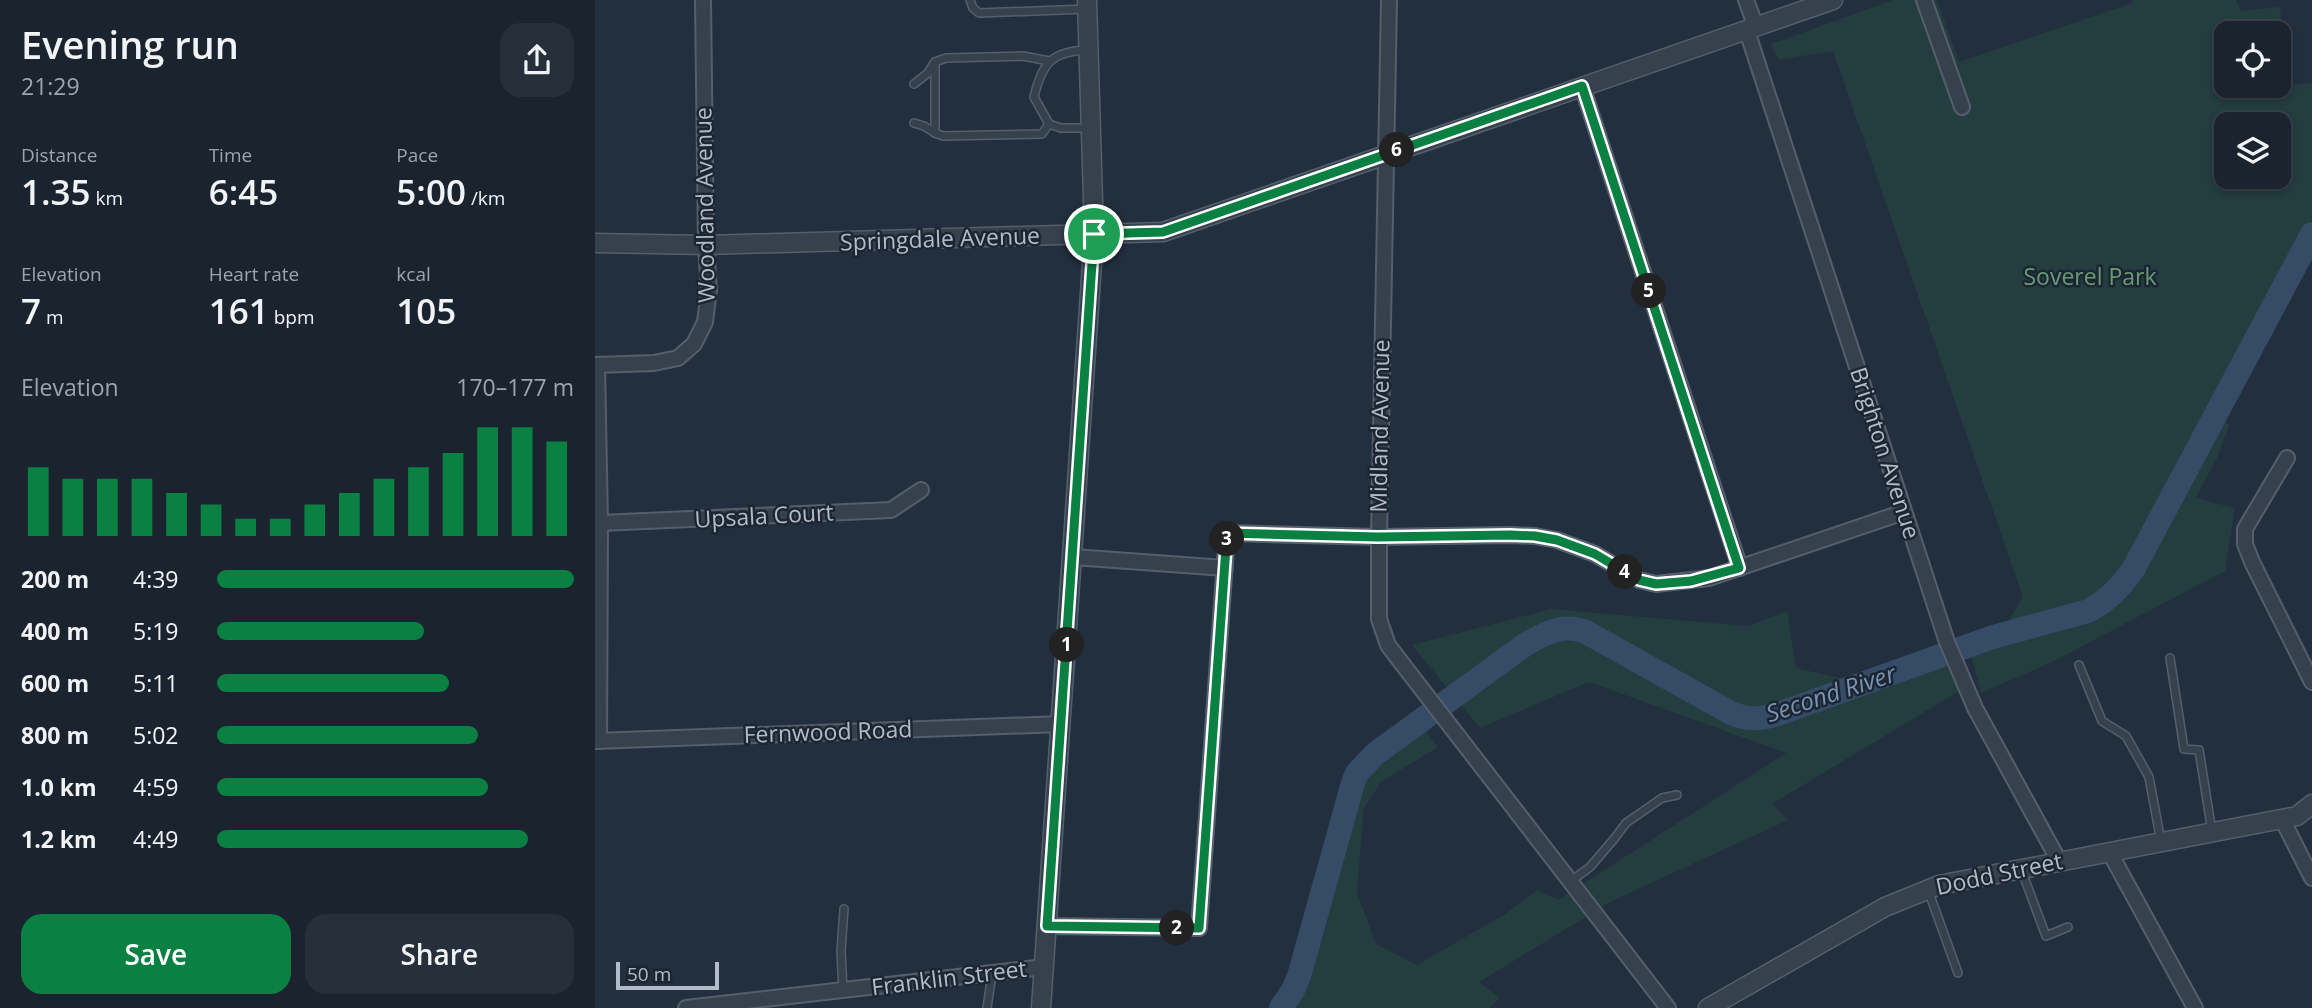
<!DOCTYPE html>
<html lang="en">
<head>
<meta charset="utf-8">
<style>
	:root { --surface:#1a232e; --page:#272f3a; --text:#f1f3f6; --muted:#9fa4aa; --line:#38404a; --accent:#0b8043 }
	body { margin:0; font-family:"Open Sans",sans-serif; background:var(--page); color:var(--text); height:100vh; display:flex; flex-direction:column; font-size:26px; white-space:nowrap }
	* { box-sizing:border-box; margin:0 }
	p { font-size:23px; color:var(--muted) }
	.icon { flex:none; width:38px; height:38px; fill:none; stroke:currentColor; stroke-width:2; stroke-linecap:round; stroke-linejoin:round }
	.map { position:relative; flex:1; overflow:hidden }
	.details { display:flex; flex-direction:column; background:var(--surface); width:595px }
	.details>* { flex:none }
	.tools { position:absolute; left:1619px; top:21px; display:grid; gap:14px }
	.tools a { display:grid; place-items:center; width:77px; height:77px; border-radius:14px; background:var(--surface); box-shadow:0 4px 10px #0003,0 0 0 2px var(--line); font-size:35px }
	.scale { position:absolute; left:21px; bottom:18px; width:103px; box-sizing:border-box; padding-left:7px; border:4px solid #b2bcc9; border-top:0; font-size:19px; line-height:24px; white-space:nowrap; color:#b2bcc9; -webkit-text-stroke:5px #1c2633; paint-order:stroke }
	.pin { position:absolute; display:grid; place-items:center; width:60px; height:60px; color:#fff; margin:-30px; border:4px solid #fff; border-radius:50%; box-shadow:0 2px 7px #0007 }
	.km { position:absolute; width:35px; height:35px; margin:-18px; border-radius:50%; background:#222; color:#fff; font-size:19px; line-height:35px; text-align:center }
	.round { display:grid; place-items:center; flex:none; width:74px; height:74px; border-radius:21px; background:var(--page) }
	.overview { display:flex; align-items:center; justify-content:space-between; height:119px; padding:0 21px }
	h1 { font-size:38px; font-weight:600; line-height:52px }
	.figures { display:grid; grid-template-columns:repeat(3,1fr); gap:10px; height:119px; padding:7px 21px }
	.figures div { display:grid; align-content:center }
	.figures b { font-size:35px; font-weight:600 }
	.figures small { font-size:19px; font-weight:400 }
	.figures p { font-size:19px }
	.chart { height:196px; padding:14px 21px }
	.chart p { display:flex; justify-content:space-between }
	.chart svg { width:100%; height:126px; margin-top:7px; stroke:var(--accent); stroke-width:6 }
	.cta { display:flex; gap:14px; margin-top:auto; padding:14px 21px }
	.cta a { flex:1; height:80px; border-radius:21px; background:var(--accent); color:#fff; font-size:28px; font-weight:600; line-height:80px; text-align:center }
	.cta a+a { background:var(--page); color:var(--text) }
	ul { padding:0 21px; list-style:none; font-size:23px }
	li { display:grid; grid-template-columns:112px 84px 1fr; align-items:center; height:52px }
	li i { height:18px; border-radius:9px; background:var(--accent) }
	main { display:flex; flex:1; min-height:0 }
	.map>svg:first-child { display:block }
</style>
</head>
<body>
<main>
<section class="details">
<div class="overview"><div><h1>Evening run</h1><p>21:29</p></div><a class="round"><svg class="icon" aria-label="share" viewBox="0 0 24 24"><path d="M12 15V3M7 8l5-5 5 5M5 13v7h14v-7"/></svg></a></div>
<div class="figures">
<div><p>Distance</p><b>1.35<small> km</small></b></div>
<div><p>Time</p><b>6:45</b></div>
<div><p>Pace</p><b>5:00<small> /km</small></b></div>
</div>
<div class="figures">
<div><p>Elevation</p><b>7<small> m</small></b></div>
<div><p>Heart rate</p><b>161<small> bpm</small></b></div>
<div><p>kcal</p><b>105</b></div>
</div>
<div class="chart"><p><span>Elevation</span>170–177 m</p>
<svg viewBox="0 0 160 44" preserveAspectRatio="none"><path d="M5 44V20M15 44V24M25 44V24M35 44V24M45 44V29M55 44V33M65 44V38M75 44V38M85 44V33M95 44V29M105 44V24M115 44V20M125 44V15M135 44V6M145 44V6M155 44V11"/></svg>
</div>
<ul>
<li><b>200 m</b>4:39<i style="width:100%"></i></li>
<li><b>400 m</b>5:19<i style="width:58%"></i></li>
<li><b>600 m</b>5:11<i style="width:65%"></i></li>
<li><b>800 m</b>5:02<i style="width:73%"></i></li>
<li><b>1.0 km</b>4:59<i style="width:76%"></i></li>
<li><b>1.2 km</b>4:49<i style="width:87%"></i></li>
</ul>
<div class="cta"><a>Save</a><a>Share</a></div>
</section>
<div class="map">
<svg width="1717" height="1008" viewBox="0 0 1717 1008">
	<rect width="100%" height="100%" fill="#222f3e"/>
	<g fill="#243d3f" fill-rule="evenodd">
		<path d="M1298 0H1342L1364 62 1537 3V0H1641L1645 11 1685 7 1692 85 1717 83V220L1618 403 1634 426 1622 458 1601 498 1640 508 1630 571 1459 661 1386 693 1373 643 1409 628 1428 597 1238 51 1183 60 1176 44ZM1631 33H1684V86H1631ZM1631 124H1684V177H1631Z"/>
		<path d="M956 609 1153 626 1192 611 1201 668 1253 680 1349 646 1366 690 1177 804 1193 820 1017 901 884 982 905 998 894 1008H676L684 1002 756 778 826 725 843 747 786 782 769 808 762 893 781 944 822 965 910 914 942 890 963 900 1191 753 994 682 885 728 817 645Z"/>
	</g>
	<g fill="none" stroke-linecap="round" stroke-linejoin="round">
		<path stroke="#354b66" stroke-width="24" d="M686 1008 698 990 704 976 758 783 762 773 780 754 931 644C951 633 966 624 989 631L1136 713C1154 721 1168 719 1186 713L1398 637 1493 611C1512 601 1527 586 1539 568L1717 234"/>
		<g stroke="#555f6c" stroke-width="10">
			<g id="service">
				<path d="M375 0 378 8 384 13 492 9"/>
				<path d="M493 50C457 51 447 63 439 97L454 124 466 128H494"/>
				<path d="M454 61 428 56 351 58 340 62V133L348 136 447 134 454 124"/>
				<path d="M319 84 333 73 339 63"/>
				<path d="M319 123 329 126 340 133"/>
				<path d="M1575 658 1589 749 1604 750 1617 832"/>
				<path d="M1484 665 1507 721 1531 736 1554 777 1566 842"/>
				<path d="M1426 869 1451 936 1473 927"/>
				<path d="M976 881 995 867 1019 839 1031 823 1067 798 1082 795"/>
				<path d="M1333 890 1363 973"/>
				<path d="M248 990 246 951 249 909"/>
				<path d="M392 1008 397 974"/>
			</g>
		</g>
		<g stroke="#555f6c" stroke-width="18">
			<g id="minor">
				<path d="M794 0 784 537V619L793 645 802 657 1073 1008"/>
				<path d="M1151 0 1161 27"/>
				<path d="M1329 0 1367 107"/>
				<path d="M1152 31 1352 642 1380 708 1464 861"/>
				<path d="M987 86 1145 568"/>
				<path d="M0 365 59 363 83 358 99 344 110 322 114 290 111 245 108 0"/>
				<path d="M2 365 5 523 4 741"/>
				<path d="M1692 458 1650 529V544L1657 562 1717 682"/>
				<path d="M5 523 296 510 326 490"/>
				<path d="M478 557 630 568"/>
				<path d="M0 741 466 724"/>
				<path d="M1687 819 1717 878"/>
				<path d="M1515 853 1600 1008"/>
				<path d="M452 926 604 928 632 533 784 537 915 535 940 536 962 540 1000 554 1044 580 1061 584 1114 578 1309 512"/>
				<path d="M91 1008 449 967"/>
			</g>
		</g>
		<g stroke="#555f6c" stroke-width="21">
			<g id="tertiary">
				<path d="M0 243 111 245 568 232 1238 0"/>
				<path d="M446 1008 499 234 492 0"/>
				<path d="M1113 1008 1290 907 1344 885 1702 816 1717 804"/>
			</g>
		</g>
		<use href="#service" stroke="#36414e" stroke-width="7"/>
		<use href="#minor" stroke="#36414e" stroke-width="14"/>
		<use href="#tertiary" stroke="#36414e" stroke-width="18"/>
	</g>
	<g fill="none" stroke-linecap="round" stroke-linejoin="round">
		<g stroke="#fff" stroke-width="14">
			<path id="route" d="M987 86 1144 568 1096 581 1061 584 1044 580 1000 554 962 540 940 536 915 535 783 537 632 533 604 928 452 926 499 234 568 232Z"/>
		</g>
		<use href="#route" stroke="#0b8043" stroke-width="9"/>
	</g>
	<g text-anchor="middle" stroke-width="5" stroke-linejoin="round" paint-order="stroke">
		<g font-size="23" fill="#b2bcc9" stroke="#1c2633">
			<text transform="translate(110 205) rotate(-91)" y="8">Woodland Avenue</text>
			<text transform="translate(345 239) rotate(-2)" y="8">Springdale Avenue</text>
			<text transform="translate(785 426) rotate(-89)" y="8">Midland Avenue</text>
			<text transform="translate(1290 453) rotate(72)" y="8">Brighton Avenue</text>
			<text transform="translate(169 516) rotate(-3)" y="8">Upsala Court</text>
			<text transform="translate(233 732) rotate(-2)" y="8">Fernwood Road</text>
			<text transform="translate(1404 874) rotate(-12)" y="8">Dodd Street</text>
			<text transform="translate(354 978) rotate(-7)" y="8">Franklin Street</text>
		</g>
		<g font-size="23" fill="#689b73" stroke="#1c2633">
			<text x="1495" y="285">Soverel Park</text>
		</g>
		<g font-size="24" font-style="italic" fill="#7993b2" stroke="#1c2633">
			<text transform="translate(1236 694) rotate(-18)" y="8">Second River</text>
		</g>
	</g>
</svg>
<div class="tools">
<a><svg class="icon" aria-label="locate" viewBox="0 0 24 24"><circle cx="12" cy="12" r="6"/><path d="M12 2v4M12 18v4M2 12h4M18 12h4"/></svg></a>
<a><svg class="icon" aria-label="layers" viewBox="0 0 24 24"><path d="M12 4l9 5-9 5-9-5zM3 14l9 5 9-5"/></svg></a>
</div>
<div class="scale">50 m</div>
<div class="pin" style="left:499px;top:234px;background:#1e9e55"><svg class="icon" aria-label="arrive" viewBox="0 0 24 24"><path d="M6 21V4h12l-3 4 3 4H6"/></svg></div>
<b class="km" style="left:472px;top:645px">1</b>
<b class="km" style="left:582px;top:928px">2</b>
<b class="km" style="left:632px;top:539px">3</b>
<b class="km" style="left:1030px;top:572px">4</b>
<b class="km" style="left:1054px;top:291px">5</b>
<b class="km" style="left:802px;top:150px">6</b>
</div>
</main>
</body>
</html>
